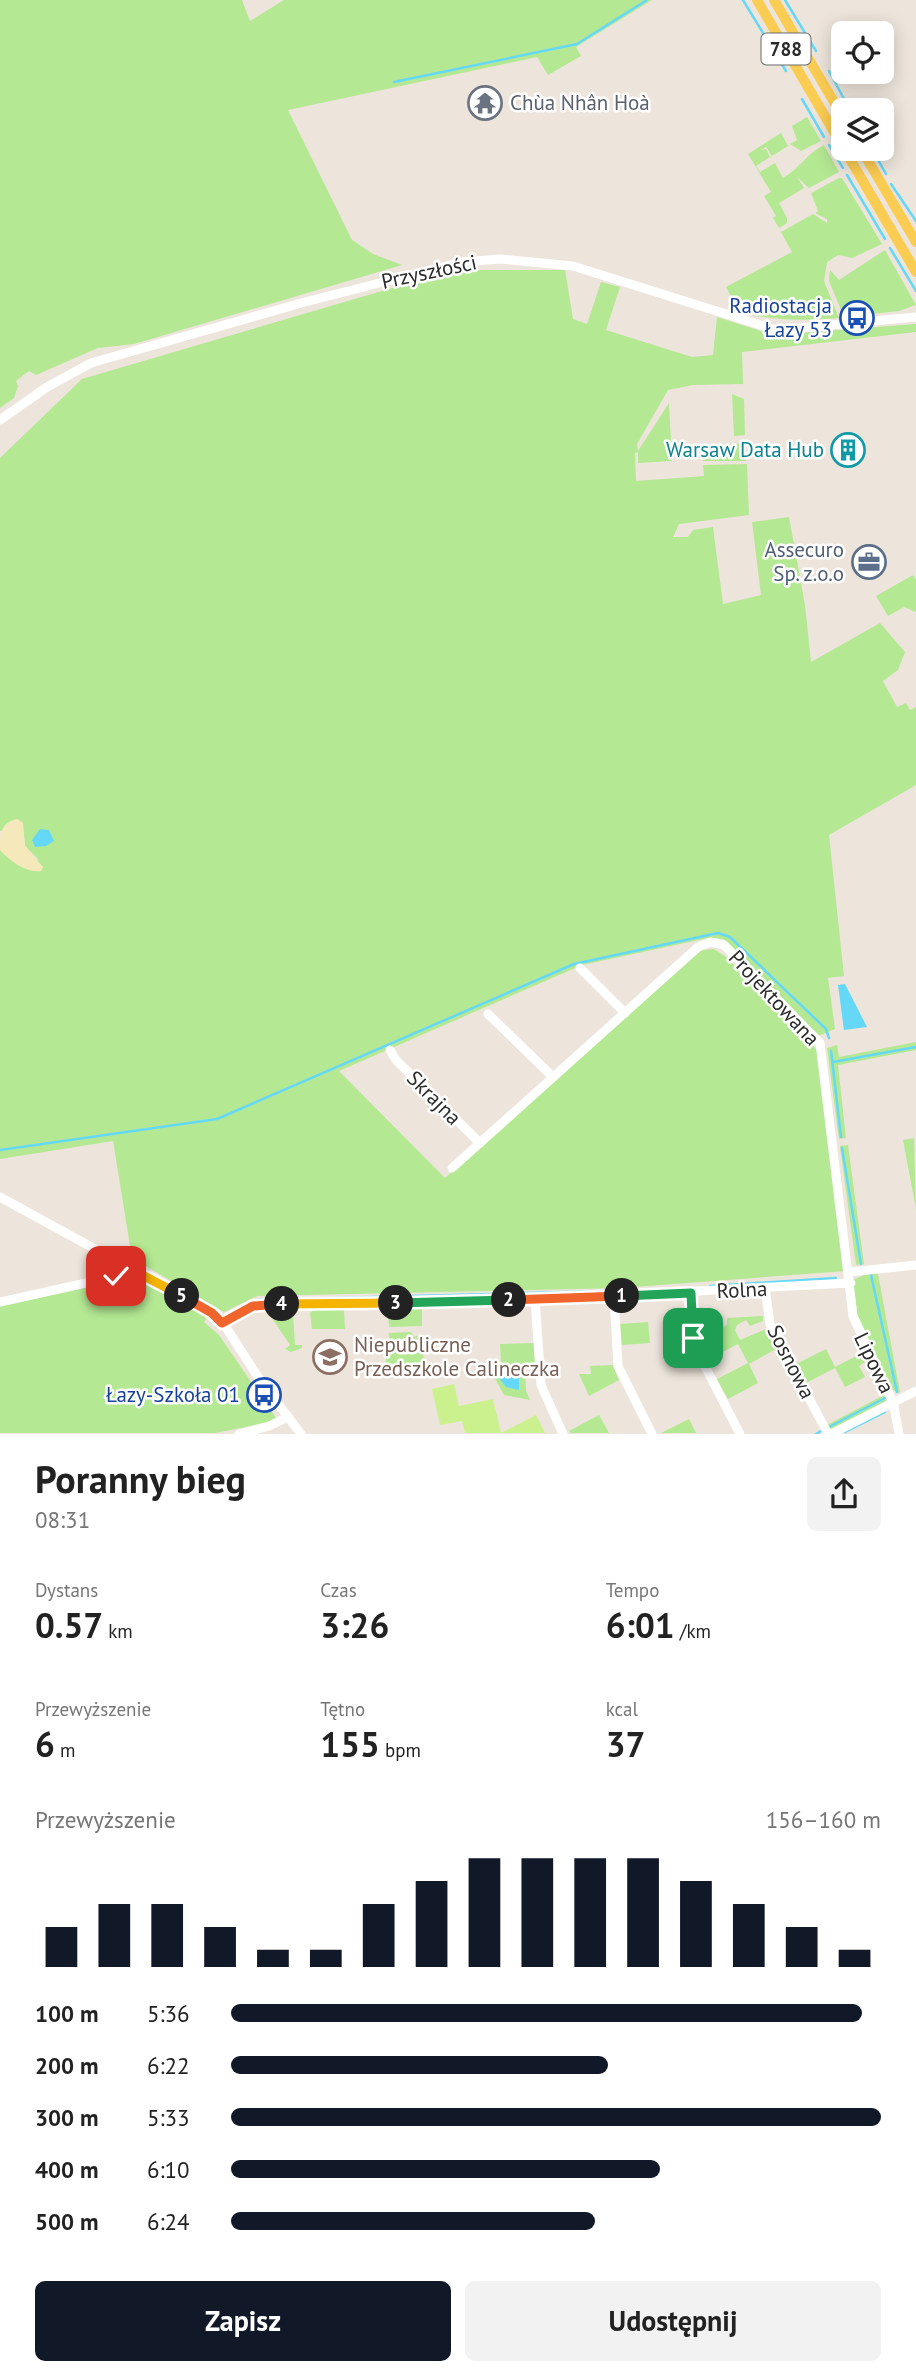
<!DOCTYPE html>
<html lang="pl">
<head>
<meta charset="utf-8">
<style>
	:root { --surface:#fff; --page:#f2f2f2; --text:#222; --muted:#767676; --accent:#111827 }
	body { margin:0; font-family:"PT Sans",sans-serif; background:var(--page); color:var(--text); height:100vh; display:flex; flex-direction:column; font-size:26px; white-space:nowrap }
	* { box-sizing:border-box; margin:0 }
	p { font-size:23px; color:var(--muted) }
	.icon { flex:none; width:38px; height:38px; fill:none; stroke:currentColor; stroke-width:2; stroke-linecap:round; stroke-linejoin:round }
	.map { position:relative; height:1434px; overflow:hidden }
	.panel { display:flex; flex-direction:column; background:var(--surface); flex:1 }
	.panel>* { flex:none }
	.tools { position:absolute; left:831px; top:21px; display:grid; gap:14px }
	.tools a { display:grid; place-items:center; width:63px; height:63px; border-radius:10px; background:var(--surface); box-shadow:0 4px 18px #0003; font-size:35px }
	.pin { position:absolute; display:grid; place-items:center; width:60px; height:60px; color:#fff; margin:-30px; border-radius:14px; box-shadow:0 4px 10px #0006 }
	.km { position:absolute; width:35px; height:35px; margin:-18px; border-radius:50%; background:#222; color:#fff; font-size:19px; line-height:35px; text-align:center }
	.round { display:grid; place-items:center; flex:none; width:74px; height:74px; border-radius:10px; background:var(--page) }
	.head { display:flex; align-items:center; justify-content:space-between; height:119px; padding:0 35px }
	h1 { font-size:38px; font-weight:600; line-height:52px }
	.stats { display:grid; grid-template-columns:repeat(3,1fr); gap:10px; height:119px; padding:7px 35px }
	.stats div { display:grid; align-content:center }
	.stats b { font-size:35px; font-weight:600 }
	.stats small { font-size:19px; font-weight:400 }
	.stats p { font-size:19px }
	.chart { height:196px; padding:14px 35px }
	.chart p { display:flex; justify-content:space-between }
	.chart svg { width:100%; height:126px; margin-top:7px; stroke:var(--accent); stroke-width:6 }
	.button { display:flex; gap:14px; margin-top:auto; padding:14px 35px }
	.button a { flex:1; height:80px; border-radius:10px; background:var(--accent); color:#fff; font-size:28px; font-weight:600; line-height:80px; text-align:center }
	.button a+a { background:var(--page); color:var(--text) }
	ul { padding:0 35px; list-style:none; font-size:23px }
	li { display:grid; grid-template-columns:112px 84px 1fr; align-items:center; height:52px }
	li i { height:18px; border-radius:9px; background:var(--accent) }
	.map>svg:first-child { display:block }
</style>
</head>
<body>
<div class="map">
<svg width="916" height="1434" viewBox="0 0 916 1434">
	<rect width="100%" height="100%" fill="#ede5db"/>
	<g fill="#b4e893">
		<path d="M0 0H242L250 21 284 0H652L576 47 581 56 548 75 537 57 288 110 352 240 373 254 402 265 134 344 98 348 36 375 29 371 16 381 18 386 14 398 0 408Z"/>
		<path d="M807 117 821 141 801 151 790 144 797 140 792 126Z"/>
		<path d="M781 133 788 146 772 156 766 147 761 150 766 149 770 157 756 166 760 172 775 163 783 178C800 168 806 154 824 145L839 172 809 188 797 177 804 188 779 203 787 218V223L779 228 773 218 776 216 764 196 771 192 748 154Z"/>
		<path d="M839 178H842L882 244 852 258 838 255 827 262 824 281 839 318C803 321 774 321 739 312L726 287 792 252 781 232 813 214 827 223V219L815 213 818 211 811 193Z"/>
		<path d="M885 250 916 305 899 311 844 317 829 281 830 270 839 280Z"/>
		<path d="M465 270H565L573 319 587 324 601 282 620 287 606 330 692 357 713 355 717 317 773 335 916 324V332L742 352 743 384 693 385 668 390 637 444 638 451 669 403 672 461 638 463V452L635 453 636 481 704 476 703 465 747 464 749 515 679 524 673 537H688L693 530 713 527 723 604 761 595 752 522 789 517 805 605 811 662 880 623 905 652 898 670 883 681 897 707 906 703 910 710 916 707V785L829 835 844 976 828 978 835 1029 818 1036 729 944 723 939 708 938 582 965 339 1071 445 1178 702 950 714 949 726 957 818 1051 846 1271 621 1288 257 1296 224 1312 132 1258 113 1141 0 1159V850L4 854 39 860 25 846 23 827 0 831V458L82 379 433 276Z"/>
		<path d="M732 394 744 399 745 435 734 436Z"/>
		<path d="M746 443V461H703V453L724 452V445Z"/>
		<path d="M913 575 916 580V612L904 607 888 616 876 596Z"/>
		<path d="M916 1042V1050L838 1065 846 1138 839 1139 827 1048 837 1045 839 1057Z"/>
		<path d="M914 1138 916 1209 903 1140Z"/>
		<path d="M848 1145 864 1264 856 1265 840 1146Z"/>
		<path d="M877 1269 900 1392 898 1393 890 1388 858 1321 853 1280Z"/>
		<path d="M137 1275 208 1316 204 1322 219 1335 276 1418 272 1422 215 1433H0V1304Z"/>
		<path d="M391 1308H422V1326L389 1327 388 1312Z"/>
		<path d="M344 1309 345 1329H312L310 1313 314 1310Z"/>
		<path d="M293 1313 295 1345H302V1348L291 1352 285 1349 290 1345 270 1315Z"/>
		<path d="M763 1316V1321L750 1326 746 1320 737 1325 735 1330 740 1340 766 1329 776 1349 749 1364 758 1383 728 1399 717 1379 748 1363 738 1344 707 1360 698 1340 727 1325V1318Z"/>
		<path d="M648 1322 650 1343 622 1345 620 1324Z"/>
		<path d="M411 1332 414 1337 422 1334 424 1365 386 1366 385 1347 390 1346 389 1333Z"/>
		<path d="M534 1343 535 1363 525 1364 526 1391 530 1400 504 1395 487 1364 501 1363 500 1344Z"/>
		<path d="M826 1349 835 1367 862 1353 867 1361 859 1366 865 1377 845 1387 835 1368 806 1383 796 1364Z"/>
		<path d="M613 1365 619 1380 589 1396 579 1374H591L590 1366Z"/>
		<path d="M884 1395 886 1401 830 1430 827 1425Z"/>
		<path d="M599 1415 609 1433H571L569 1431Z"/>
		<path d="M689 1419 696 1433H661Z"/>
	</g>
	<path fill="#f5e9bb" d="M17 819 23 823 25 846 43 867 41 871C26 873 10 861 0 850 0 834 0 823 17 819Z"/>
	<path fill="#cbf18e" d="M454 1384 459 1406 493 1399 501 1433 536 1415 545 1433H465L462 1421 440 1425 432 1389Z"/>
	<g fill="#65d8f8">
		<path d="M40 829 49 830 54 841 46 846 35 847 32 840Z"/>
		<path d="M845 984 867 1027 844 1030 838 985Z"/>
		<path d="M519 1370V1390L506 1387 499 1378 501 1370Z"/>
	</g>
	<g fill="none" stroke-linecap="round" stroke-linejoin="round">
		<g stroke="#65d8f8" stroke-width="2.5">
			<path d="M743 0 786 71"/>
			<path d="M785 0 816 51"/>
			<path d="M829 71 850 110"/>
			<path d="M394 82 577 44 647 0"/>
			<path d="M802 99 824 137"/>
			<path d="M829 145 843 168"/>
			<path d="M872 149 886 174"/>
			<path d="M847 175 885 239"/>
			<path d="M891 184 916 221"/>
			<path d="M890 248 916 291"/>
			<path d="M831 1051 841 1137"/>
			<path d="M833 1062 916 1047"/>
			<path d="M842 1148 861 1264"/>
			<path d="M0 1150 217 1119 574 964 718 933 730 937 826 1029 829 1038"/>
			<path d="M871 1275 897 1392"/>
			<path d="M710 1286 836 1278"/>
			<path d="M257 1300 640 1290"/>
			<path d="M829 1427 885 1398"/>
			<path d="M845 1432 885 1412"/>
			<path d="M816 1434 821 1431"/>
		</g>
		<g stroke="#fff" stroke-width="9">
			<path d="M0 420 47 387 91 363 305 302 462 262 500 259 573 266 777 330 916 317"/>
			<path d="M580 968 625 1013"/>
			<path d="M488 1014 553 1077"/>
			<path d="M390 1050 396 1060 480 1143"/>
			<path d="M452 1168 698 947 711 942 724 945 820 1043 853 1316 893 1402 899 1434"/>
			<path d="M0 1197 212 1313 227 1329 262 1383 301 1434"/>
			<path d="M850 1272 916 1265"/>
			<path d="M765 1288 770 1324 828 1434"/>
			<path d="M691 1293 695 1347 740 1434"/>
			<path d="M614 1297 618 1366 652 1434"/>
			<path d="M535 1299 541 1385 563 1434"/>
			<path d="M0 1302 122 1275 131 1269"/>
			<path d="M222 1323 249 1307 266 1305 504 1301 851 1283"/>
			<path d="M239 1434 269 1426 288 1417"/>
			<path d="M831 1434 916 1391"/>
		</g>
		<g stroke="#fbcc52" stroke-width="10">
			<path d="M757 0 916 272"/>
			<path d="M774 0 844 119"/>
			<path d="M861 149 916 242"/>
		</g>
	</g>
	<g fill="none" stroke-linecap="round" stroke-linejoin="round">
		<g stroke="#fff" stroke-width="14">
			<path id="split-1" d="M622 1296 691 1293 693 1338"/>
		</g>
		<g stroke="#fff" stroke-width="14">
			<path id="split-2" d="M509 1300 622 1296"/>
		</g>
		<g stroke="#fff" stroke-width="14">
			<path id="split-3" d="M396 1303 509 1300"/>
		</g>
		<g stroke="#fff" stroke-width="14">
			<path id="split-4" d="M282 1304 396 1303"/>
		</g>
		<g stroke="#fff" stroke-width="14">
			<path id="split-5" d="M182 1296 212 1313 222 1323 253 1306 282 1304"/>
		</g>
		<g stroke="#fff" stroke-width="14">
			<path id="split-6" d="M116 1276 131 1269 182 1296"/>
		</g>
		<use href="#split-1" stroke="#22a559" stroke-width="9"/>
		<use href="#split-2" stroke="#f0652b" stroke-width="9"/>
		<use href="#split-3" stroke="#22a559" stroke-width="9"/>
		<use href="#split-4" stroke="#f5b400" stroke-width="9"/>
		<use href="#split-5" stroke="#f0652b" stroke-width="9"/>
		<use href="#split-6" stroke="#f5b400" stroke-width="9"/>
	</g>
	<defs>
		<g id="temple-ring" transform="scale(1.75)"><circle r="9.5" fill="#fff" stroke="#6b7280" stroke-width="1.5"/><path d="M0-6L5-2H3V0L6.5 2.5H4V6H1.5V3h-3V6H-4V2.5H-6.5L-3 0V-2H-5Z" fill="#6b7280"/></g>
		<g id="bus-ring" transform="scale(1.75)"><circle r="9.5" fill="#fff" stroke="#1a4fb4" stroke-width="1.5"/><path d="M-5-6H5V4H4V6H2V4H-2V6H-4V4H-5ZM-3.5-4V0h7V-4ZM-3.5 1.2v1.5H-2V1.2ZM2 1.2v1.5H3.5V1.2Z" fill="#1a4fb4"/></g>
		<g id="building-ring" transform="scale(1.75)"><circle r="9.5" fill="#fff" stroke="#0f9aa8" stroke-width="1.5"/><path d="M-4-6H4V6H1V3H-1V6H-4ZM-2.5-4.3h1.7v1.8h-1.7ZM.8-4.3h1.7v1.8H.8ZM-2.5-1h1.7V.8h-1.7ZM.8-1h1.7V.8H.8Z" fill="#0f9aa8"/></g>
		<g id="office-ring" transform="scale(1.75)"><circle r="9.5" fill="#fff" stroke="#5c6f8a" stroke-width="1.5"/><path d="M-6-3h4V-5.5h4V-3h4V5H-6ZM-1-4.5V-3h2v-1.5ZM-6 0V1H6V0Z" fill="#5c6f8a"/></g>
		<g id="school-ring" transform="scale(1.75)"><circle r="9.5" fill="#fff" stroke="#8d6e63" stroke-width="1.5"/><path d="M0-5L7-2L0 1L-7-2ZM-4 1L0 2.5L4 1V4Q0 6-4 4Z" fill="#8d6e63"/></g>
	</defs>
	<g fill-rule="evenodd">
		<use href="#temple-ring" x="485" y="103"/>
		<use href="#bus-ring" x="857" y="318"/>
		<use href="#building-ring" x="848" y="450"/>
		<use href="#office-ring" x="869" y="562"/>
		<use href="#school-ring" x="330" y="1357"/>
		<use href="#bus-ring" x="264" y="1395"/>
	</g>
	<g text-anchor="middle" stroke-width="5" stroke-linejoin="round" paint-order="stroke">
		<rect fill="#fff" stroke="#6a6a6a" stroke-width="2" x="761.5" y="33.5" width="49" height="31" rx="5"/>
		<g font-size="19" font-weight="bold" fill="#2a2a2a">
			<text x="786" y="56">788</text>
		</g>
		<g font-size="21" fill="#5b616d" stroke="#fff" text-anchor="start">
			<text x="510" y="110">Chùa Nhân Hoà</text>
		</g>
		<g font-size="21" fill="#2a2a2a" stroke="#fff">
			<text transform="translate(429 272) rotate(-12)" y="7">Przyszłości</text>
			<text transform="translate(774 998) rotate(47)" y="7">Projektowana</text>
			<text transform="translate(434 1098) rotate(45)" y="7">Skrajna</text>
			<text transform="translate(742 1290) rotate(-3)" y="7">Rolna</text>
			<text transform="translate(791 1362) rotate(63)" y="7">Sosnowa</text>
			<text transform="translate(874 1363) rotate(64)" y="7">Lipowa</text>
		</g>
		<g font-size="21" fill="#164399" stroke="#fff" text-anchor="end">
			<text x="832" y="313">Radiostacja<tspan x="832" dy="24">Łazy 53</tspan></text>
			<text x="240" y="1402">Łazy-Szkoła 01</text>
		</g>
		<g font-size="21" fill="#0d838f" stroke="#fff" text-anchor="end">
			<text x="824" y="457">Warsaw Data Hub</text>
		</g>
		<g font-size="21" fill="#4e5e75" stroke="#fff" text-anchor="end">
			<text x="844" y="557">Assecuro<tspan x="844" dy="24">Sp. z.o.o</tspan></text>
		</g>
		<g font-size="21" fill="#785e54" stroke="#fff" text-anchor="start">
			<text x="354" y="1352">Niepubliczne<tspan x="354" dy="24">Przedszkole Calineczka</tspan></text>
		</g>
	</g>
</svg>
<div class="tools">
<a><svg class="icon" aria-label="locate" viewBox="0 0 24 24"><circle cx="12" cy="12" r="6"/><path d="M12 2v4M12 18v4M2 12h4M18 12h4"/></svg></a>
<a><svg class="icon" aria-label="layers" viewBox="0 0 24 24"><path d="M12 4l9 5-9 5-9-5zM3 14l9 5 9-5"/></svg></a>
</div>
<div class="pin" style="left:693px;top:1338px;background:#1e9e55"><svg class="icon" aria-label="arrive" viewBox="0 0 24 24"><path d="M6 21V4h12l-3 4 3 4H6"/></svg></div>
<div class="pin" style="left:116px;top:1276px;background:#d93025"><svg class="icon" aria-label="check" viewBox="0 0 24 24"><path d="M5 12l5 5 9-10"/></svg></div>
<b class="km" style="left:622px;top:1296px">1</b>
<b class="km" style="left:509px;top:1300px">2</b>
<b class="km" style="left:396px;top:1303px">3</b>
<b class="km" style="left:282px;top:1304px">4</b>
<b class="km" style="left:182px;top:1296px">5</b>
</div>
<section class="panel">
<div class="head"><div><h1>Poranny bieg</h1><p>08:31</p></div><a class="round"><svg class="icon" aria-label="share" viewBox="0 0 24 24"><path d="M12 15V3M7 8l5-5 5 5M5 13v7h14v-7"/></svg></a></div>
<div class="stats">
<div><p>Dystans</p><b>0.57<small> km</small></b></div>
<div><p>Czas</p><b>3:26</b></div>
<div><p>Tempo</p><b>6:01<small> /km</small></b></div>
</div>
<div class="stats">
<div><p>Przewyższenie</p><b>6<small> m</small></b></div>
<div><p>Tętno</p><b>155<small> bpm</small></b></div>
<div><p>kcal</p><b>37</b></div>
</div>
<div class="chart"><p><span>Przewyższenie</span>156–160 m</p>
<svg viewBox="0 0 160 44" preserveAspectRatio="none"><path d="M5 44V30M15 44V22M25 44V22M35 44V30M45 44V38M55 44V38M65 44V22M75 44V14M85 44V6M95 44V6M105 44V6M115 44V6M125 44V14M135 44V22M145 44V30M155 44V38"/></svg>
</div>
<ul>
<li><b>100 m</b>5:36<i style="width:97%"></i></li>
<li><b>200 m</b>6:22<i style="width:58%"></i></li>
<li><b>300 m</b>5:33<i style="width:100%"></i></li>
<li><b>400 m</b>6:10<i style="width:66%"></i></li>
<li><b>500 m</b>6:24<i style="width:56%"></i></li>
</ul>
<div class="button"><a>Zapisz</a><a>Udostępnij</a></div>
</section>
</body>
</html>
